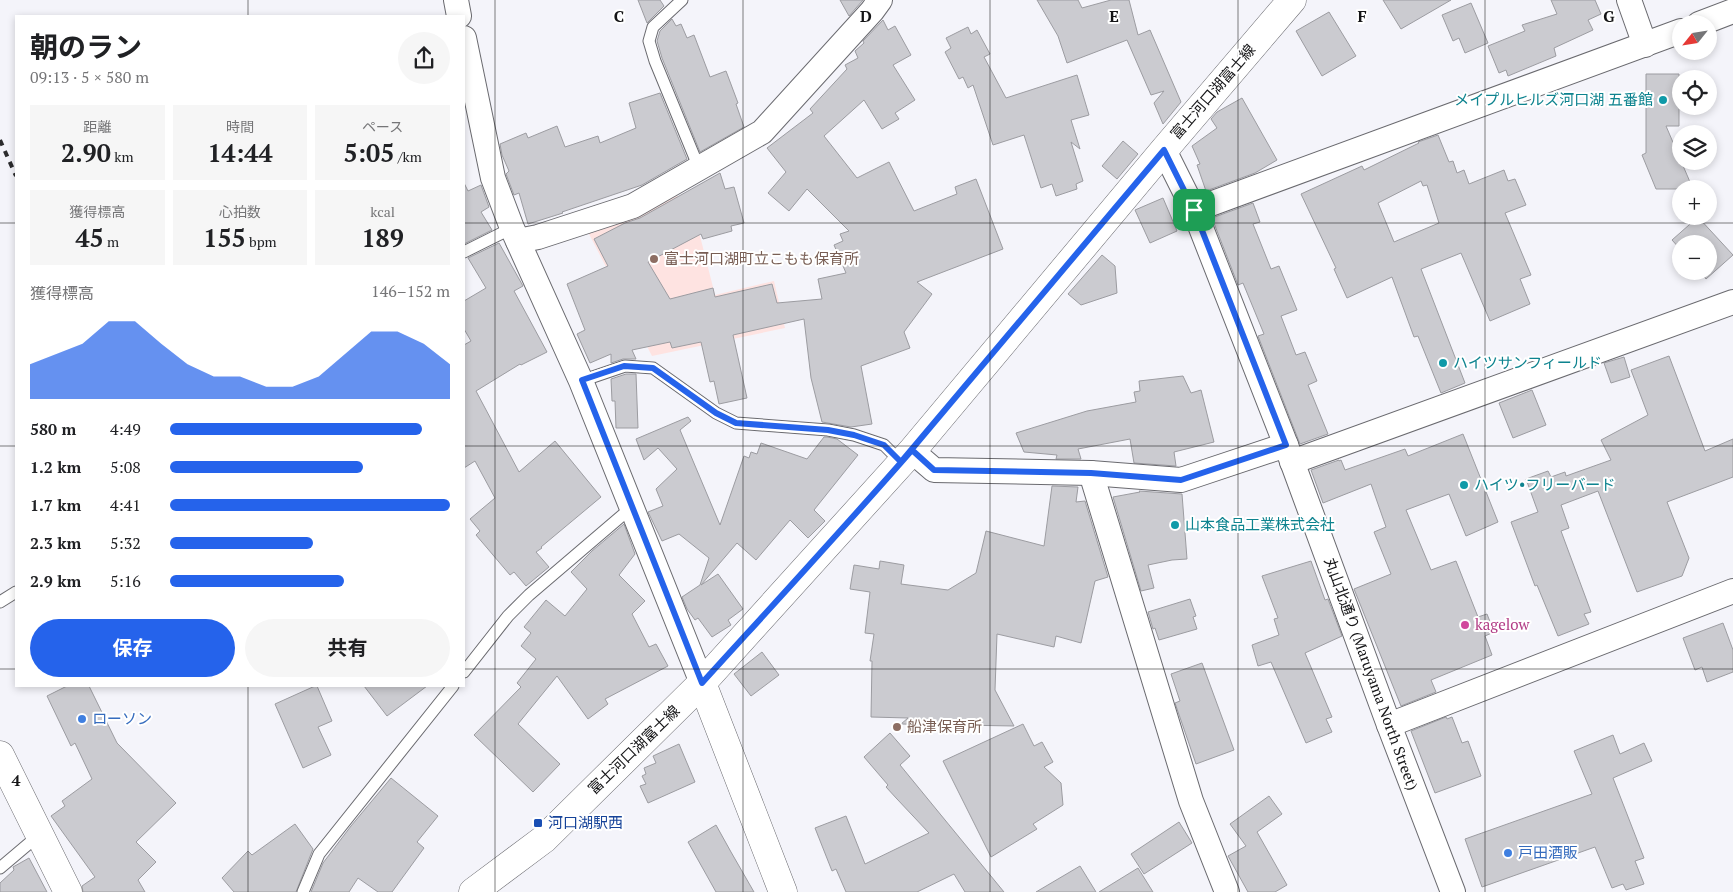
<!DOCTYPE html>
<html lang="ja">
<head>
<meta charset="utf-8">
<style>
	:root { --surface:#fff; --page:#f6f6f6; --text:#202124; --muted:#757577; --accent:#2563eb }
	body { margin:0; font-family:"PT Serif","Noto Sans JP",serif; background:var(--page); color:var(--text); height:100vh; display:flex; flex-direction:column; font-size:19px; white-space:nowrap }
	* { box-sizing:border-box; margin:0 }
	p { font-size:16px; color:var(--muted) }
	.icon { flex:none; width:28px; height:28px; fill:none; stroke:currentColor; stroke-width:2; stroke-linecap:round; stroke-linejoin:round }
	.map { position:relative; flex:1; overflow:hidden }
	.side { position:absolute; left:15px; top:15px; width:450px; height:672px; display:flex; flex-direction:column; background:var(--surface); border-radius:0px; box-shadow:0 2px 8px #0003 }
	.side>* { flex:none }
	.needle { width:32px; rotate:240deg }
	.buttons { position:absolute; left:1672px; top:15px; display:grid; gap:10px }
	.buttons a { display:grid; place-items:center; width:45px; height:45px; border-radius:50%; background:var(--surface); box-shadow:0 2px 8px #0003; font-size:25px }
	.pin { position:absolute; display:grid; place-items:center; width:42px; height:42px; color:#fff; margin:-21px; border-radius:10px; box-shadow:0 2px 8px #0006 }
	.round { display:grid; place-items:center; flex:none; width:52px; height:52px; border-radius:26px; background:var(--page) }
	.head { display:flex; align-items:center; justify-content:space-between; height:85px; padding:0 15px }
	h1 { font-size:28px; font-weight:700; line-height:38px }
	.figures { display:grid; grid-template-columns:repeat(3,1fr); gap:8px; height:85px; padding:5px 15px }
	.figures div { display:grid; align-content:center; border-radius:0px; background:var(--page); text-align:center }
	.figures b { font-size:25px; font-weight:700 }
	.figures small { font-size:14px; font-weight:400 }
	.figures p { font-size:14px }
	.chart { height:140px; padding:10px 15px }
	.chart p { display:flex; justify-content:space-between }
	.chart svg { width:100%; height:90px; margin-top:5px; fill:var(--accent); opacity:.7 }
	.action { display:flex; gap:10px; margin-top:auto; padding:10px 15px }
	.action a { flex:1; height:58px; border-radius:30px; background:var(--accent); color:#fff; font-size:20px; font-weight:700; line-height:58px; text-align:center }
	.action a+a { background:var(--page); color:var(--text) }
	ul { padding:0 15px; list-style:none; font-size:16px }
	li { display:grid; grid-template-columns:80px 60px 1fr; align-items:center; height:38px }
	li i { height:12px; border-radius:6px; background:var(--accent) }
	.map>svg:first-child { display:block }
</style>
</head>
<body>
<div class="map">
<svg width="1733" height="892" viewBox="0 0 1733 892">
	<rect width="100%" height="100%" fill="#f4f4fa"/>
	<path fill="#fee3e1" d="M676 193 700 236 715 295 774 281 785 328 652 356 588 232Z"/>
	<g fill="#cbcbd0" stroke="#9c9ca1" fill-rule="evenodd">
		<path d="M638 0H660L664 6 647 23Z"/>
		<path d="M840 0H863L849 16Z"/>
		<path d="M1037 0H1078L1082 8 1111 0H1129L1138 35 1150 30 1181 102 1163 124 1154 103 1164 91 1151 95 1127 40 1067 63 1058 36Z"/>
		<path d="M1383 0H1451L1401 29Z"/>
		<path d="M1551 0H1595L1601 14 1588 20 1593 30 1554 48 1556 56 1508 76 1506 70 1499 73 1488 46 1525 31 1522 25 1557 14Z"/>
		<path d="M1471 3 1488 43 1465 53 1459 38 1453 41 1442 15Z"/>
		<path d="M1329 12 1356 56 1322 76 1296 31Z"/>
		<path d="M672 19 676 26 681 24 687 38 694 35 710 77 726 71 738 103 736 104 744 127 700 152 662 58 657 41 660 31Z"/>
		<path d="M883 20 888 30 895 26 911 55 893 65 915 100 895 113 899 119 882 129 864 100 824 136 857 178 889 162 914 211 957 194 955 187 976 179 1003 249 917 282 932 294 904 332 910 348 861 366 872 424 851 427 822 422 811 378 804 319 733 335 747 398 719 404 714 381 710 382 701 342 672 348 670 342 632 350 636 359H623L611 363V354L590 363 577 334 585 330 567 284 608 266 594 239 625 223 640 218 720 173 725 189 734 187 744 223 731 226 732 231 703 239 701 234 648 262 670 299 713 288 715 297 772 284 777 303 822 299 818 279 846 273 834 245 843 241 840 234 849 231 807 189 789 211 768 193 786 172 767 148 813 113 810 109 847 69 845 65 858 58 855 51 864 43 863 41Z"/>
		<path d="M968 27 971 34 977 30 990 54 984 57 1006 98 1077 75 1089 115 1071 120 1080 149 1071 142 1083 181 1076 184 1077 189 1056 196 1052 184 1041 188 1024 135 993 145 973 85 968 88 963 77 959 79 945 52 951 48 946 38Z"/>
		<path d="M1646 74H1679V126H1666L1693 189H1656L1642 155 1646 153Z"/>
		<path d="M660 93 687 159 642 185 562 212 563 213 528 224 519 193 514 195 506 174 509 171 502 155 500 144 526 133 528 138 557 126 565 147 598 136 600 143 636 128 629 103Z"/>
		<path d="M1242 98 1277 160 1255 173 1206 191 1197 165 1200 164 1192 146 1217 128 1211 119 1217 112Z"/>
		<path d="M1438 135 1449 162 1453 161 1457 173 1464 170 1469 184 1504 170 1508 181 1515 179 1526 205 1505 213 1531 275 1520 279 1530 304 1490 321 1461 253 1421 269 1465 383 1441 393 1418 336 1414 337 1392 277 1347 298 1334 269 1336 268 1301 194 1362 166 1364 170 1419 143 1418 142ZM1421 181 1423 186 1427 185 1439 223 1394 242 1378 203Z"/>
		<path d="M1123 141 1138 154 1117 179 1102 166Z"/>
		<path d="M464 183 468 191 481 185 489 207 481 212 492 230 464 244Z"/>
		<path d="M1163 198 1177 231 1150 243 1135 210Z"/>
		<path d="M1253 203 1260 222 1253 224 1271 269 1279 266 1297 310 1281 316 1296 355 1305 352 1317 381 1308 385 1328 434 1300 444 1258 336 1264 334 1243 283 1238 285 1212 218Z"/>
		<path d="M1698 217 1733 255 1706 279 1700 271H1709V244H1681V250L1672 240Z"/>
		<path d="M499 243 523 286 514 291 547 352 521 365 520 364 476 391 519 472 555 441 601 497 541 547 542 548 536 552 549 567 526 586 514 572 510 575 476 535 480 531 470 519 495 498 475 461 464 468V345L471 341 464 329V301L486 288 468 258Z"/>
		<path d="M1102 255 1115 266 1117 293 1081 305 1068 294Z"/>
		<path d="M1669 356 1705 451 1733 439V477L1667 502 1689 558 1682 576 1637 592 1598 491 1561 505 1569 528 1561 531 1591 612 1584 614 1589 624 1558 636 1537 585 1535 586 1511 522 1538 512 1526 479 1548 471 1551 477 1565 472 1566 476 1611 460 1601 440 1648 415 1631 370Z"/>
		<path d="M1624 357 1630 377 1611 383 1604 363Z"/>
		<path d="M626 374H636L638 428H616L615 401H612L611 379Z"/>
		<path d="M1183 376 1191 393 1201 390 1214 442 1174 452 1176 466 1134 463 1130 439 1078 449 1081 459H1056L1057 455 1024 452 1016 433 1087 411 1136 402 1134 392 1140 391 1139 381Z"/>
		<path d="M1532 390 1546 425 1513 438 1499 403Z"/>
		<path d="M688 417 691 421 680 430 720 525 744 456 749 458 751 452 757 454 761 443 807 459 824 437H827L837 439 858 455 814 510 825 521 808 538 790 520 756 560 737 543 701 585 718 574 743 609 728 620 731 625 712 637 698 618 695 620 687 609 682 597 700 585 709 558 679 534 662 541 648 512 663 506 656 489 677 469 658 448 644 460 636 439Z"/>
		<path d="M1463 434 1498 522 1466 536 1449 494 1406 510 1431 570 1456 561 1478 617 1487 614 1494 632 1485 636 1492 655 1431 680 1436 692 1401 706 1354 589 1391 574 1374 532 1386 527 1371 484 1323 503 1311 470 1339 460V461L1341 460 1345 470 1405 449 1408 456Z"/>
		<path d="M1052 486 1078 487 1076 502 1085 501 1108 577 1095 581 1081 643 1056 636 1054 647 997 634 995 690 1014 726 901 724 908 718 871 717 872 661H870L874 634 865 633 870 592 850 589 854 565 879 569 880 561 904 565 901 584 948 590 976 573 986 531 1044 546Z"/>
		<path d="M1139 491 1182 494 1187 559 1172 560 1148 565 1154 588 1141 591 1113 497 1140 492Z"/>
		<path d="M624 524 635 554 619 575 645 601 632 614 649 647 656 644 668 666 605 699 608 704 588 719 557 676 518 724 560 764 533 792 474 735 521 687 517 683 536 659 521 646 531 633 524 627 546 600 565 616 587 589 571 572 592 551Z"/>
		<path d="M1311 561 1325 600 1328 599 1342 636 1305 653 1332 717 1326 719 1332 732 1306 743 1271 662 1258 666 1252 645 1279 635 1274 619 1278 618 1262 576Z"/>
		<path d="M1190 599 1196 616 1193 617 1197 629 1159 640 1155 628 1153 629 1148 612Z"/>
		<path d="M1723 623 1733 650V672L1707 682 1702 667 1695 670 1683 638Z"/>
		<path d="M762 652 779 675 751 696 734 674Z"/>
		<path d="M1202 663 1234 750 1196 764 1175 703 1180 701 1171 674Z"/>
		<path d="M67 686H89L117 743 176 803 136 842 156 862 138 880 145 892H83L82 886 95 877 51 816 65 806 62 801 92 779 75 743 71 746 47 696Z"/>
		<path d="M315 686H317L332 721 318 727 331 755 303 768 275 704Z"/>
		<path d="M364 686H427L387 716Z"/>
		<path d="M1446 717 1447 719 1452 717 1462 743 1468 741 1481 776 1435 793 1411 731Z"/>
		<path d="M1023 724 1034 746 1042 742 1053 762 1044 767 1061 783 1063 805 1033 824 1037 829 991 857 943 761Z"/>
		<path d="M890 733 910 756 900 765 1004 892H965L954 874 917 892H846L836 869 832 871 815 828 846 816 865 864 929 833 897 799 886 787 888 785 864 757Z"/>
		<path d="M1613 735 1620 754 1644 743 1652 761 1613 778 1644 858 1635 861 1644 884 1626 890 1623 884 1612 888 1595 847 1482 887 1465 839 1592 794 1574 751Z"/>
		<path d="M679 744 695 782 648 803 640 786 646 784 642 776 646 774 644 768 656 763 653 756Z"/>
		<path d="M391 778 438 816 417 842 424 848 392 892H378L358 878 349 892H311L323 863 351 826Z"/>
		<path d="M1269 796 1282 814 1257 832 1287 885 1275 892H1248L1228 856 1246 846 1230 824Z"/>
		<path d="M1179 822 1192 843 1144 874 1131 854Z"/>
		<path d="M295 824 313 849 296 892H234L222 878 248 851 252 855Z"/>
		<path d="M716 825 731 852 754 892H716L688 842Z"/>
		<path d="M29 858 47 892H0V883L14 870 13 867Z"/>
		<path d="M1080 866 1096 892H1036Z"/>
		<path d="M1138 868 1153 892H1099Z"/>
	</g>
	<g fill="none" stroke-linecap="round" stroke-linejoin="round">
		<g stroke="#6a6a6f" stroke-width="13">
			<g id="lane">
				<path d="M682 0 653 27 649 41 655 61 699 168"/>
				<path d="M464 252 512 228"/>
				<path d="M581 381 625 366 653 368 716 413 736 423 828 430 854 435 884 445 901 462"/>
				<path d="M0 602 16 592"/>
				<path d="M464 672 508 616 529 595 632 507"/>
				<path d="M0 868 39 835"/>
				<path d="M303 892 319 854 453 686"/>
			</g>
		</g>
		<g stroke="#6a6a6f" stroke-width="26">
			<g id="street">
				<path d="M456 0 459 16"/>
				<path d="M1629 0 1645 45"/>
				<path d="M1699 24 1733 11"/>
				<path d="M464 38 493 178 512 228 581 381 702 683"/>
				<path d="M1164 150 1194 210 1286 445 1389 725 1453 892"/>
				<path d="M1194 210 1681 31"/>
				<path d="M518 241 538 237 633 206 762 132 872 11 880 0"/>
				<path d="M912 451 934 470 1091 473 1181 480 1286 445"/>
				<path d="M1292 462 1733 302"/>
				<path d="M1091 473 1191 801 1227 892"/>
				<path d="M1389 725 1733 591"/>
			</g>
		</g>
		<g stroke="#6a6a6f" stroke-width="29">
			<g id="secondary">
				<path d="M702 683 783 892"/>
				<path d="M0 755 68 892"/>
				<path d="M473 892 544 839 702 683 912 451 1164 150 1292 0"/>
			</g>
		</g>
		<use href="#lane" stroke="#fff" stroke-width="11"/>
		<use href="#street" stroke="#fff" stroke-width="24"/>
		<use href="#secondary" stroke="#fff" stroke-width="28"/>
		<path stroke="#2c2c2e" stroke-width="4" stroke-dasharray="6 6" stroke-linecap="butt" d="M0 140 16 176"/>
	</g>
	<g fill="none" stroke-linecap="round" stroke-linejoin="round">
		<g stroke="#fff" stroke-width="10">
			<path id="route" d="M1194 210 1164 150 901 462 884 445 854 435 828 430 736 423 716 413 653 368 624 366 582 380 702 683C772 606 843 529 912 450L934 470 1091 473 1181 480 1286 445 1194 210"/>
		</g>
		<use href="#route" stroke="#2563eb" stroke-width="6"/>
	</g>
	<path fill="none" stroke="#151517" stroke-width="1" stroke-opacity="0.55" d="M248 0V16M495 0V892M743 0V892M990 0V892M1238 0V892M1485 0V892M0 223H16M464 223H1733M0 446H16M464 446H1733M0 669H16M464 669H1733M248 686V892"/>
	<g fill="#0f9aa8" stroke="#fff" stroke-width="2">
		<circle cx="1663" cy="100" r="5"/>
		<circle cx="1443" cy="363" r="5"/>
		<circle cx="1464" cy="485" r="5"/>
		<circle cx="1175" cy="525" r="5"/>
	</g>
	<g fill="#8d6e63" stroke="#fff" stroke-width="2">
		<circle cx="654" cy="259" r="5"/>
		<circle cx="897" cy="727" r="5"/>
	</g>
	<circle fill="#d1479c" stroke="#fff" stroke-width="2" cx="1465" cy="625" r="5"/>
	<g fill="#3f7fe0" stroke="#fff" stroke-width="2">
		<circle cx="82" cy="719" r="5"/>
		<circle cx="1508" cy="853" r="5"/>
	</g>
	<rect fill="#1a4fb4" stroke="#fff" stroke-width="2" x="533" y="818" width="10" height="10" rx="2.5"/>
	<g text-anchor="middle" stroke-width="4" stroke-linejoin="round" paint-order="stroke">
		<g font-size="15" fill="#151517" stroke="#fff">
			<text transform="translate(1213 92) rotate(-49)" y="5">富士河口湖富士線</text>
			<text transform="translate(1371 674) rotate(70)" y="5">丸山北通り (Maruyama North Street)</text>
			<text transform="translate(634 750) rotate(-44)" y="5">富士河口湖富士線</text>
		</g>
		<g font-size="15" fill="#0d838f" stroke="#fff" text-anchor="start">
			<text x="1653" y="105" text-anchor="end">メイプルヒルズ河口湖 五番館</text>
			<text x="1453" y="368">ハイツサンフィールド</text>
			<text x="1474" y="490">ハイツ•フリーバード</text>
			<text x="1185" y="530">山本食品工業株式会社</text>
		</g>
		<g font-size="15" fill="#785e54" stroke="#fff" text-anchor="start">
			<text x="664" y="264">富士河口湖町立こもも保育所</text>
			<text x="907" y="732">船津保育所</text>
		</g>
		<g font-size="15" fill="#b23c85" stroke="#fff" text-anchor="start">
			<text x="1475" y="630">kagelow</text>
		</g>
		<g font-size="15" fill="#366cbe" stroke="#fff" text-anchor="start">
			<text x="92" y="724">ローソン</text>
			<text x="1518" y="858">戸田酒販</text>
		</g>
		<g font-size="15" fill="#164399" stroke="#fff" text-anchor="start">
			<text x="548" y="828">河口湖駅西</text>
		</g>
	</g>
	<g font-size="16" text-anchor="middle" font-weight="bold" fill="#151517" stroke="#fff" stroke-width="4" stroke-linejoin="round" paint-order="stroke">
		<text x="619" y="22">C</text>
		<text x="866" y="22">D</text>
		<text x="1114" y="22">E</text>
		<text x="1362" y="22">F</text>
		<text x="1609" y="22">G</text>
		<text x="16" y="786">4</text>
	</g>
</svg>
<div class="buttons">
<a><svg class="needle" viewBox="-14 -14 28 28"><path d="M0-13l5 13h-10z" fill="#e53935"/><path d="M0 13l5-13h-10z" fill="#757577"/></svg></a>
<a><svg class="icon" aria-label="locate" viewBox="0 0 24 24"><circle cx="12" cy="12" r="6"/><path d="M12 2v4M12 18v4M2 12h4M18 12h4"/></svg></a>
<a><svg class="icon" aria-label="layers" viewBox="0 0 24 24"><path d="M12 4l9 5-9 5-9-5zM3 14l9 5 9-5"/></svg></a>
<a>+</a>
<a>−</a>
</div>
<div class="pin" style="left:1194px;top:210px;background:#1e9e55"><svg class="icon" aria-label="arrive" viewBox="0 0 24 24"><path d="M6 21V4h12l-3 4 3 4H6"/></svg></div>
<section class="side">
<div class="head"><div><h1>朝のラン</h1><p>09:13 · 5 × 580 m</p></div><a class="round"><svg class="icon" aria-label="share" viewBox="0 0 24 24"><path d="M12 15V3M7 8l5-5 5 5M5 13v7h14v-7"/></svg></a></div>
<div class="figures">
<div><p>距離</p><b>2.90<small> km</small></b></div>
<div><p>時間</p><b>14:44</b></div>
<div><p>ペース</p><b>5:05<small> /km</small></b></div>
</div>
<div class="figures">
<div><p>獲得標高</p><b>45<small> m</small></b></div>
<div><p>心拍数</p><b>155<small> bpm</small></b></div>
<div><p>kcal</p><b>189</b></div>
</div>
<div class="chart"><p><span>獲得標高</span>146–152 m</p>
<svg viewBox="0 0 160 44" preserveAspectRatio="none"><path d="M0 44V27L10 22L20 17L30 6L40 6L50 17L60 27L70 33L80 33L90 38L100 38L110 33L120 22L130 11L140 11L150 17L160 27V44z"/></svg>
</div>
<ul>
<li><b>580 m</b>4:49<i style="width:90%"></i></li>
<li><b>1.2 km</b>5:08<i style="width:69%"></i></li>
<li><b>1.7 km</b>4:41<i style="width:100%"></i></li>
<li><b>2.3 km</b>5:32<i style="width:51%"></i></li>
<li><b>2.9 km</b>5:16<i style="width:62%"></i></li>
</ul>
<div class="action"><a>保存</a><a>共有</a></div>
</section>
</div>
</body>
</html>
